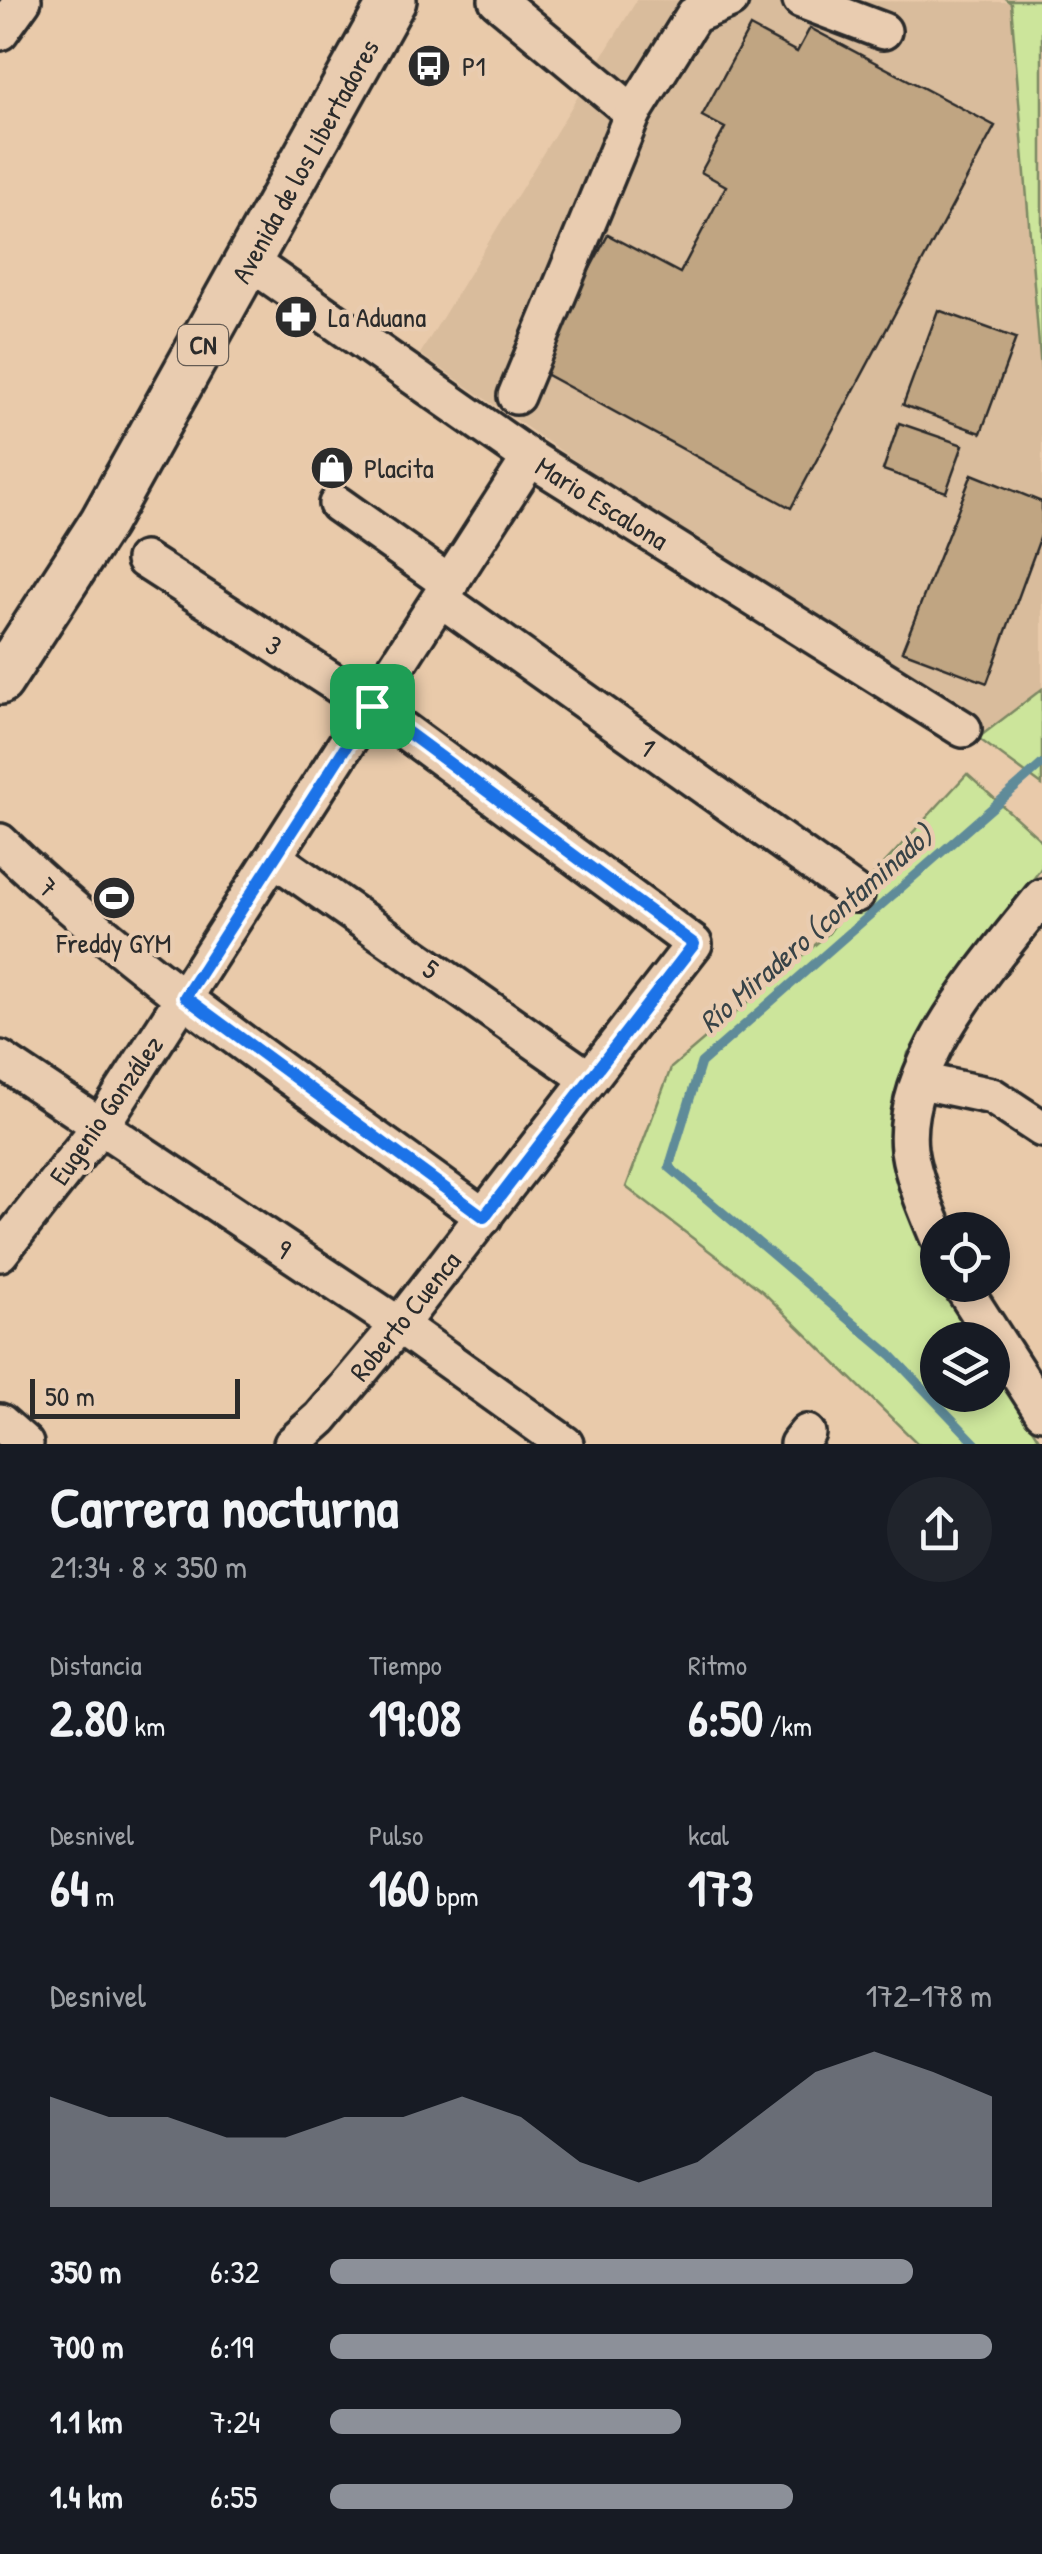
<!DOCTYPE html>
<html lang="es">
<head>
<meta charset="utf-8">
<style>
	:root { --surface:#171b24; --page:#20242c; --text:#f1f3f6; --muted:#9ea1a6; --accent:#8c9099 }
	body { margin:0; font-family:"Patrick Hand",sans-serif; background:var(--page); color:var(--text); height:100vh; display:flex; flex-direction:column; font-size:38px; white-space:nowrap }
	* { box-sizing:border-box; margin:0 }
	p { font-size:32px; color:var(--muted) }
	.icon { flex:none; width:55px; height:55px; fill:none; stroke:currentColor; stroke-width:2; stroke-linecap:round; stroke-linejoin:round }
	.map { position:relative; height:1444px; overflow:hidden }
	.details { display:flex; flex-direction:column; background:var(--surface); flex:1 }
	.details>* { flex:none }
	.controls { position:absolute; left:920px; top:1212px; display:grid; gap:20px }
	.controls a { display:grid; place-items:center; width:90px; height:90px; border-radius:50%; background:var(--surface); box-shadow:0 5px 15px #0003; font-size:50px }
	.scale { position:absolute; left:30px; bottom:25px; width:210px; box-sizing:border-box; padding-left:10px; border:5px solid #2b2b2b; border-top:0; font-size:28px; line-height:35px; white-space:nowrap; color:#2b2b2b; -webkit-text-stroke:8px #e9ccb0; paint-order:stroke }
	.pin { position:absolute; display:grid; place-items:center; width:85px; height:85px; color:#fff; margin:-42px; border-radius:20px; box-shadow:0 5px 15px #0006 }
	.round { display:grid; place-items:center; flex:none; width:105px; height:105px; border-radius:52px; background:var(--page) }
	.head { display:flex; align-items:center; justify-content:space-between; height:170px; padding:0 50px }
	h1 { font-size:55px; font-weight:700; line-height:75px }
	.stats { display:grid; grid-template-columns:repeat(3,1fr); gap:15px; height:170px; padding:10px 50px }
	.stats div { display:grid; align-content:center }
	.stats b { font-size:50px; font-weight:700 }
	.stats small { font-size:28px; font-weight:400 }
	.stats p { font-size:28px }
	.chart { height:280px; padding:20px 50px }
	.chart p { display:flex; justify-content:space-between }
	.chart svg { width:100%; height:180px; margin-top:10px; fill:var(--accent); opacity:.7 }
	ul { padding:0 50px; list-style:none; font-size:32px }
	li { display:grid; grid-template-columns:160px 120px 1fr; align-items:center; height:75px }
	li i { height:25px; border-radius:12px; background:var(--accent) }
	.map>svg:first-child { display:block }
</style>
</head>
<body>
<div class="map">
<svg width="1042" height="1444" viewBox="0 0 1042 1444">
	<rect width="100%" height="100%" fill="#e9caaa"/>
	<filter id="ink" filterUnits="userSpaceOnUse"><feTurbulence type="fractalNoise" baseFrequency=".01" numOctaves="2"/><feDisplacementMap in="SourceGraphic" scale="20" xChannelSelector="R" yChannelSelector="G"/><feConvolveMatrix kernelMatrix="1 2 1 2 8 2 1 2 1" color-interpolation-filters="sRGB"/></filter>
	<g filter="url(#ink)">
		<path fill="#d9bc9c" d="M637 0 1011 2 1042 382V689L978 738 420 354Z"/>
		<g fill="#cce59b" stroke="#7c8863" stroke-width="2.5">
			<path d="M1007 0H1042V382L1011 3Z"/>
			<path d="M1042 689V785L978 738Z"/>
			<path d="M967 774 1042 841V867L908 1053 889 1141 927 1263 976 1340H938V1395H992L993 1367 1042 1444H918L763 1292 626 1187 671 1068 829 933 856 894Z"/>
		</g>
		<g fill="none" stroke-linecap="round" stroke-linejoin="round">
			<path stroke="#5f8b99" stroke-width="9" d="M976 1444 891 1355 669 1167 701 1063 1042 764"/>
		</g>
		<g fill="#c0a582" stroke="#2b2b2b" stroke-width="2.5">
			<path d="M750 27 797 52 810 28 995 126 791 508 536 369 608 235 680 273 726 186 701 172 725 128 702 116Z"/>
			<path d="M938 310 1016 338 981 433 903 405Z"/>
			<path d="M899 423 963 445 946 492 883 470Z"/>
			<path d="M972 474 1042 502V533L987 683 902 651Z"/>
		</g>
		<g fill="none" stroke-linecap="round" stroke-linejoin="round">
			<g stroke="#2b2b2b" stroke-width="42">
				<g id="minor">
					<path d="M497 0 633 113"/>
					<path d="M801 0 883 31"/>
					<path d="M0 32 23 0"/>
					<path d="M250 262 530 458 963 729"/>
					<path d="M516 396 633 113 694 15 730 0"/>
					<path d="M337 504 450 584"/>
					<path d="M144 560 372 707 694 944 403 1320 321 1418 292 1444"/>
					<path d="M441 599 856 894"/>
					<path d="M0 842C146 983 320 1096 484 1217"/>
					<path d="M274 858 589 1079"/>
					<path d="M0 1059 399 1325 565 1444"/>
					<path d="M921 1081 992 1096 1042 1129"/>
					<path d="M938 1237C927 1211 913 1178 909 1150 899 1062 992 961 1042 897"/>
					<path d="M0 1253 104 1121 530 458"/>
					<path d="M961 1285 1042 1411"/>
					<path d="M0 1422 25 1444"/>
					<path d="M798 1444 807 1433"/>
				</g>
			</g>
			<g stroke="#2b2b2b" stroke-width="52">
				<path id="major" d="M0 681 103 522 393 0"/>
			</g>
			<use href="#minor" stroke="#e9ccb0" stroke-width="35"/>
			<use href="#major" stroke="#e9ccb0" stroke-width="45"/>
		</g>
	</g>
	<g fill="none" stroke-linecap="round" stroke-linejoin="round" filter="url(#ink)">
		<g stroke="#fff" stroke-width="20">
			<path id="route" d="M372 706 694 944 484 1217 185 997Z"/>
		</g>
		<use href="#route" stroke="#1a73e8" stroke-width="12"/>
	</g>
	<defs>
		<g id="bus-disc" transform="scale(2.25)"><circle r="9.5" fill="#2b2b2b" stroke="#e9ccb0"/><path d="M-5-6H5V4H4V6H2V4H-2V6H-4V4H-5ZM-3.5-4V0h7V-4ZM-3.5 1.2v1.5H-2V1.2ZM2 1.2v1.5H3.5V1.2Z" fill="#fff"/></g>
		<g id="pharmacy-disc" transform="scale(2.25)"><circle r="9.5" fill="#2b2b2b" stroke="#e9ccb0"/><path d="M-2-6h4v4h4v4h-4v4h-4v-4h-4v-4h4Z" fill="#fff"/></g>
		<g id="shop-disc" transform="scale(2.25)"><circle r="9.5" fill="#2b2b2b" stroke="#e9ccb0"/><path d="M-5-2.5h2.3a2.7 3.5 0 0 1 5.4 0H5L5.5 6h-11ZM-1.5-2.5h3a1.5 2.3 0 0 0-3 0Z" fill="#fff"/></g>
		<g id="stadium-disc" transform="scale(2.25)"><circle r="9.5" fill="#2b2b2b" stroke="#e9ccb0"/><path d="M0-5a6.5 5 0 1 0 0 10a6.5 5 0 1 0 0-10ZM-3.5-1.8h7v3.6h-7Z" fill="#fff"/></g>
	</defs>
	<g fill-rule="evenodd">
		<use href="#bus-disc" x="429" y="66"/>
		<use href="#pharmacy-disc" x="296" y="317"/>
		<use href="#shop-disc" x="332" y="468"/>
		<use href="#stadium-disc" x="114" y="898"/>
	</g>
	<g text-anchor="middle" stroke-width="9" stroke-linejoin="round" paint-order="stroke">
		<rect fill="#e9ccb0" stroke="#645b53" stroke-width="2.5" x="178" y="325" width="50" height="40" rx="8"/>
		<g font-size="25" font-weight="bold" fill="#2b2b2b">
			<text x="203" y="354">CN</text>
		</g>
		<g font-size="28" fill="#2b2b2b" stroke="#e9ccb0" text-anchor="start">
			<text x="462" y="76">P1</text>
			<text x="328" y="327">La Aduana</text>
			<text x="364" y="478">Placita</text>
			<text x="114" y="953" text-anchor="middle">Freddy GYM</text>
		</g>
		<g font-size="28" fill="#2b2b2b" stroke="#e9ccb0">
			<text transform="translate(305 161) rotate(-61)" y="10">Avenida de los Libertadores</text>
			<text transform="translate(602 503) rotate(32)" y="10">Mario Escalona</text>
			<text transform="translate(274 645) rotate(33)" y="10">3</text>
			<text transform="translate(648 747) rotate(35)" y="10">1</text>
			<text transform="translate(48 887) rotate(42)" y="10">7</text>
			<text transform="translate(431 969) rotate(35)" y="10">5</text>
			<text transform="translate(106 1110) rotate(-55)" y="10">Eugenio González</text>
			<text transform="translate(284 1249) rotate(33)" y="10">9</text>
			<text transform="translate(405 1316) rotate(-51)" y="10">Roberto Cuenca</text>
		</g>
		<g font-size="30" font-style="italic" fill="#384347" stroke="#e9ccb0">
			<text transform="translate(816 929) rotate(-41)" y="10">Río Miradero (contaminado)</text>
		</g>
	</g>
</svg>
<div class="controls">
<a><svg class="icon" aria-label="locate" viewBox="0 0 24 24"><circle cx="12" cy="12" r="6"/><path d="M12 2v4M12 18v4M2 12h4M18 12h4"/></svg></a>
<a><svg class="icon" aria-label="layers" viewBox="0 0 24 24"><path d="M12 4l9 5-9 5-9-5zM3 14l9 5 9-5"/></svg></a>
</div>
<div class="scale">50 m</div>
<div class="pin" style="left:372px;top:706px;background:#1e9e55"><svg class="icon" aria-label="arrive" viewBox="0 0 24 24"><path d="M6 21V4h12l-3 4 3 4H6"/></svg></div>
</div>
<section class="details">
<div class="head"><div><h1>Carrera nocturna</h1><p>21:34 · 8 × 350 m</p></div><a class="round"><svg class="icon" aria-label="share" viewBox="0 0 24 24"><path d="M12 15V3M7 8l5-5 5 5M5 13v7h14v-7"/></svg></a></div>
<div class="stats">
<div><p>Distancia</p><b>2.80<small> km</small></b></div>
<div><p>Tiempo</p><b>19:08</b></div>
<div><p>Ritmo</p><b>6:50<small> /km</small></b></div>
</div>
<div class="stats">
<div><p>Desnivel</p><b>64<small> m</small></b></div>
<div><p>Pulso</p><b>160<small> bpm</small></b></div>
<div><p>kcal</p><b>173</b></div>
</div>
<div class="chart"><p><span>Desnivel</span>172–178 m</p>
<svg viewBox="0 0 160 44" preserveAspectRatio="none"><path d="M0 44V17L10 22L20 22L30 27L40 27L50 22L60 22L70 17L80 22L90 33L100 38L110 33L120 22L130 11L140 6L150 11L160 17V44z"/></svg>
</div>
<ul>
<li><b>350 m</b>6:32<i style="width:88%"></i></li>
<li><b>700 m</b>6:19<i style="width:100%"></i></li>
<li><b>1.1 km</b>7:24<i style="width:53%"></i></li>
<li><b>1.4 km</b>6:55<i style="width:70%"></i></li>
</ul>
</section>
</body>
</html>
